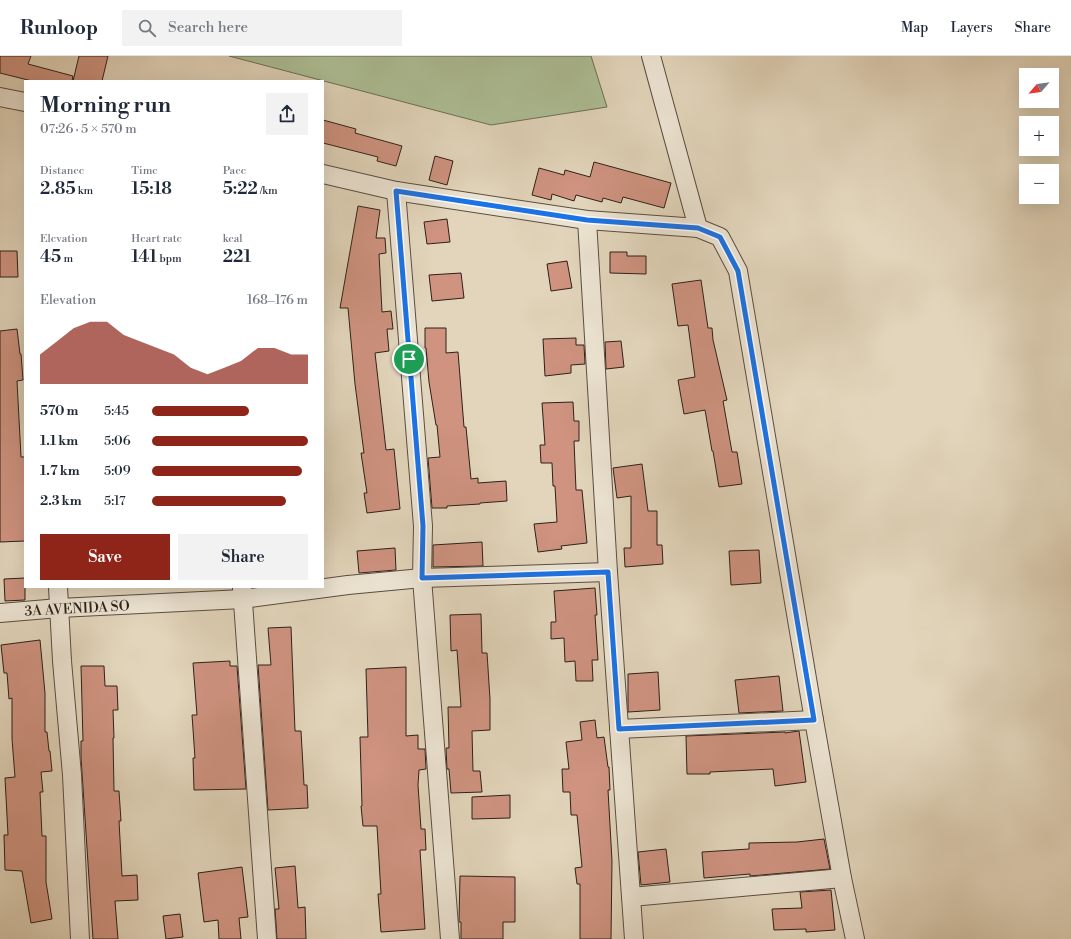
<!DOCTYPE html>
<html lang="en">
<head>
<meta charset="utf-8">
<style>
	:root { --surface:#fff; --page:#f2f2f3; --text:#1f2937; --muted:#747a83; --line:#e0e1e3; --accent:#8f2418 }
	body { margin:0; font-family:"Libre Bodoni",serif; background:var(--page); color:var(--text); height:100vh; display:flex; flex-direction:column; font-size:15px; white-space:nowrap }
	* { box-sizing:border-box; margin:0 }
	p { font-size:13px; color:var(--muted) }
	.icon { flex:none; width:22px; height:22px; fill:none; stroke:currentColor; stroke-width:2; stroke-linecap:round; stroke-linejoin:round }
	.map { position:relative; flex:1; overflow:hidden }
	.sheet { position:absolute; left:24px; top:24px; width:300px; height:508px; display:flex; flex-direction:column; background:var(--surface); border-radius:0px; box-shadow:0 4px 16px #0002 }
	.sheet>* { flex:none }
	.needle { width:26px; rotate:242deg }
	.fabs { position:absolute; left:1019px; top:12px; display:grid; gap:8px }
	.fabs a { display:grid; place-items:center; width:40px; height:40px; border-radius:0px; background:var(--surface); box-shadow:0 4px 16px #0002; font-size:20px }
	.pin { position:absolute; display:grid; place-items:center; width:34px; height:34px; color:#fff; margin:-17px; border:2px solid #fff; border-radius:50%; box-shadow:0 1px 4px #0007 }
	.round { display:grid; place-items:center; flex:none; width:42px; height:42px; border-radius:0px; background:var(--page) }
	.headline { display:flex; align-items:center; justify-content:space-between; height:68px; padding:0 16px }
	h1 { font-size:22px; font-weight:600; line-height:30px }
	.stats { display:grid; grid-template-columns:repeat(3,1fr); gap:6px; height:68px; padding:4px 16px }
	.stats div { display:grid; align-content:center }
	.stats b { font-size:17px; font-weight:600 }
	.stats small { font-size:11px; font-weight:400 }
	.stats p { font-size:11px }
	.chart { height:112px; padding:8px 16px }
	.chart p { display:flex; justify-content:space-between }
	.chart svg { width:100%; height:72px; margin-top:4px; fill:var(--accent); opacity:.7 }
	.cta { display:flex; gap:8px; margin-top:auto; padding:8px 16px }
	.cta a { flex:1; height:46px; border-radius:0px; background:var(--accent); color:#fff; font-size:16px; font-weight:600; line-height:46px; text-align:center }
	.cta a+a { background:var(--page); color:var(--text) }
	ul { padding:0 16px; list-style:none; font-size:13px }
	li { display:grid; grid-template-columns:64px 48px 1fr; align-items:center; height:30px }
	li i { height:10px; border-radius:5px; background:var(--accent) }
	header { display:flex; align-items:center; gap:24px; box-sizing:border-box; height:56px; padding:0 20px; background:var(--surface); border-bottom:1px solid var(--line) }
	header strong { font-size:19px }
	nav { display:flex; gap:22px; margin-inline-start:auto; font-size:14px }
	.search { width:280px; height:36px; background:var(--page); display:flex; align-items:center; gap:10px; box-sizing:border-box; padding:0 14px; border-radius:0px; color:var(--muted); font-size:15px }
	.map>svg:first-child { display:block }
</style>
</head>
<body>
<header>
<strong>Runloop</strong>
<div class="search"><svg class="icon" aria-label="search" viewBox="0 0 24 24"><circle cx="10" cy="10" r="6"/><path d="M15 15l6 6"/></svg>Search here</div>
<nav><a>Map</a><a>Layers</a><a>Share</a></nav>
</header>
<div class="map">
<svg width="1071" height="883" viewBox="0 0 1071 883">
	<rect width="100%" height="100%" fill="#e2d5bb"/>
	<filter id="stains"><feTurbulence type="fractalNoise" baseFrequency=".005" numOctaves="4"/><feColorMatrix values="0 0 0 0 .2 0 0 0 0 .09 0 0 0 0 .02 0 0 0 .5 -.17"/></filter>
	<radialGradient id="worn" r=".72"><stop offset=".6" stop-color="#630" stop-opacity="0"/><stop offset="1" stop-color="#630" stop-opacity=".3"/></radialGradient>
	<path fill="#adbe95" stroke="#6d6f58" d="M229 0H591L607 51 491 69Z"/>
	<g fill="#cf9380" stroke="#2d201b">
		<path d="M0 0H31L28 8 73 20 72 25H32L0 17Z"/>
		<path d="M79 0H108L102 25H73Z"/>
		<path d="M323 64 356 73 355 77 402 90 396 110 377 105 378 101 323 87Z"/>
		<path d="M435 100 453 105 447 129 429 124Z"/>
		<path d="M594 106 671 127 664 152 623 141 621 147 603 142 602 146 576 139 574 145 552 138 551 144 532 139 539 112 564 119 565 114 590 121Z"/>
		<path d="M358 150 380 154 376 182H385L386 197 379 198 382 256 391 255 393 273H387L389 295 375 297 386 394 394 393 400 453 367 457 364 437H367L361 397H364L355 328 348 252H340Z"/>
		<path d="M447 163 450 186 427 188 424 166Z"/>
		<path d="M0 195H17L18 221H0Z"/>
		<path d="M610 196H627V200H646V218L610 217Z"/>
		<path d="M567 205 572 232 551 235 547 208Z"/>
		<path d="M461 217 464 242 432 245 429 219Z"/>
		<path d="M701 224 708 272H712L713 284 727 344 723 345 732 396H737L742 428 719 431 713 395H712L705 354 684 358 678 324 695 321 688 269 678 270 672 228Z"/>
		<path d="M425 272H446V297L458 296 464 371H466L471 423 478 422V427L506 425 507 445 480 447V448L447 450V452H432L428 402 440 401 437 369H436L429 326 426 292H425Z"/>
		<path d="M17 273 20 298H21L23 324 17 325 21 401H25V485L0 486V275Z"/>
		<path d="M576 282V289H584L585 308 571 309V317L545 320 543 283Z"/>
		<path d="M621 285 624 311 606 313 605 286Z"/>
		<path d="M573 346 574 365H579V385H574L576 434H582L587 487 561 490 562 493 538 496 534 468 557 466 555 430H553L552 407H541L540 389H545L542 347Z"/>
		<path d="M642 408 648 455H657V489H662L663 508 625 511 624 492H631V440L617 442 613 412Z"/>
		<path d="M482 486 483 510 433 511V489Z"/>
		<path d="M395 492 396 514 359 517 357 495Z"/>
		<path d="M759 494 761 527 731 529 729 495Z"/>
		<path d="M25 522V544L5 545 4 523Z"/>
		<path d="M595 532 597 559H595L598 604H592L593 625H576L575 605 565 606 564 582 551 583V566H556L554 535Z"/>
		<path d="M481 558 482 597H487L490 643V674L472 675 473 715H480L482 736 451 737 449 713H447L446 692H449L448 651H461L457 594 451 595 450 559Z"/>
		<path d="M291 571 295 675H301L304 729H307L308 752 268 754 258 609H271L268 572Z"/>
		<path d="M40 584 45 637V676H47L49 695H50L52 715 41 716 43 736H40L42 780H46V826L52 863 31 867 22 815 5 814 4 779H8L5 722 15 721 12 683V642L9 643 7 617H4L1 589Z"/>
		<path d="M230 605V610H237L246 733 194 734 193 702H195L192 659H197L193 607Z"/>
		<path d="M81 610H104L105 630H117L118 654H113L114 682H113L114 735H119L121 765H119L122 820 137 819 138 844 115 845 118 883H93L81 701V685H83Z"/>
		<path d="M406 611V680L418 679V693H425L426 713 419 714 418 729 421 773H425L426 794H420L425 873 381 876 378 838H381L377 770H363L361 750H362L360 681H368L366 613Z"/>
		<path d="M658 616 660 654 628 656V618Z"/>
		<path d="M779 620 783 655 739 657 735 624Z"/>
		<path d="M595 664 597 682 604 681 608 711H609L610 734H608L612 805 611 883H580V828H577L575 812 582 811 577 759H571L570 736H563L562 713H569L566 686 582 684 580 666Z"/>
		<path d="M799 675 806 726 775 730 773 713 710 716V718H687L686 680 785 676V677Z"/>
		<path d="M510 739V762L472 763V741Z"/>
		<path d="M824 783 830 813 750 820V818L704 822 702 796 749 793V787L797 786Z"/>
		<path d="M666 793 670 826 641 829 638 796Z"/>
		<path d="M295 810 298 852 305 851 306 883H277L275 853H279L275 812Z"/>
		<path d="M242 811 248 861 239 862 241 883H219L218 864 204 866 198 817Z"/>
		<path d="M460 820 515 821V866H503V883H461V866H459Z"/>
		<path d="M831 834 835 874 806 876V873L774 874 772 853 802 852 800 836Z"/>
		<path d="M180 858 183 881 166 883 163 860Z"/>
	</g>
	<g fill="none" stroke-linecap="round" stroke-linejoin="round">
		<g stroke="#5a4d43" stroke-width="20">
			<g id="street">
				<path d="M651 0 698 172"/>
				<path d="M0 41 25 46"/>
				<path d="M323 118 396 135 587 164 698 172 720 181 738 215 814 664 842 822 855 883"/>
				<path d="M396 135 423 470 422 522 450 883"/>
				<path d="M587 164 608 516 634 883"/>
				<path d="M58 531 62 605 72 719 80 883"/>
				<path d="M242 532 267 883"/>
				<path d="M0 557 59 552 243 543 348 529 422 522 608 516"/>
				<path d="M619 673 814 664"/>
				<path d="M631 841 842 822"/>
			</g>
		</g>
		<use href="#street" stroke="#ece4d3" stroke-width="18"/>
	</g>
	<g fill="none" stroke-linecap="round" stroke-linejoin="round">
		<g stroke="#fff" stroke-width="8">
			<path id="route" d="M396 135 587 164 698 172 720 181 738 215 814 664 619 673 608 516 422 522 423 470Z"/>
		</g>
		<use href="#route" stroke="#1a73e8" stroke-width="5"/>
	</g>
	<g text-anchor="middle" stroke-width="3.5" stroke-linejoin="round" paint-order="stroke">
		<g font-size="14" fill="#2d201b" stroke="#ece4d3">
			<text transform="translate(77 552) rotate(-3)" y="5">3A AVENIDA SO</text>
		</g>
	</g>
	<rect width="100%" height="100%" filter="url(#stains)"/>
	<rect width="100%" height="100%" fill="url(#worn)"/>
</svg>
<div class="fabs">
<a><svg class="needle" viewBox="-14 -14 28 28"><path d="M0-13l5 13h-10z" fill="#e53935"/><path d="M0 13l5-13h-10z" fill="#747a83"/></svg></a>
<a>+</a>
<a>−</a>
</div>
<div class="pin" style="left:409px;top:303px;background:#1e9e55"><svg class="icon" aria-label="arrive" viewBox="0 0 24 24"><path d="M6 21V4h12l-3 4 3 4H6"/></svg></div>
<section class="sheet">
<div class="headline"><div><h1>Morning run</h1><p>07:26 · 5 × 570 m</p></div><a class="round"><svg class="icon" aria-label="share" viewBox="0 0 24 24"><path d="M12 15V3M7 8l5-5 5 5M5 13v7h14v-7"/></svg></a></div>
<div class="stats">
<div><p>Distance</p><b>2.85<small> km</small></b></div>
<div><p>Time</p><b>15:18</b></div>
<div><p>Pace</p><b>5:22<small> /km</small></b></div>
</div>
<div class="stats">
<div><p>Elevation</p><b>45<small> m</small></b></div>
<div><p>Heart rate</p><b>141<small> bpm</small></b></div>
<div><p>kcal</p><b>221</b></div>
</div>
<div class="chart"><p><span>Elevation</span>168–176 m</p>
<svg viewBox="0 0 160 44" preserveAspectRatio="none"><path d="M0 44V26L10 18L20 10L30 6L40 6L50 14L60 18L70 22L80 26L90 34L100 38L110 34L120 30L130 22L140 22L150 26L160 26V44z"/></svg>
</div>
<ul>
<li><b>570 m</b>5:45<i style="width:62%"></i></li>
<li><b>1.1 km</b>5:06<i style="width:100%"></i></li>
<li><b>1.7 km</b>5:09<i style="width:96%"></i></li>
<li><b>2.3 km</b>5:17<i style="width:86%"></i></li>
</ul>
<div class="cta"><a>Save</a><a>Share</a></div>
</section>
</div>
</body>
</html>
